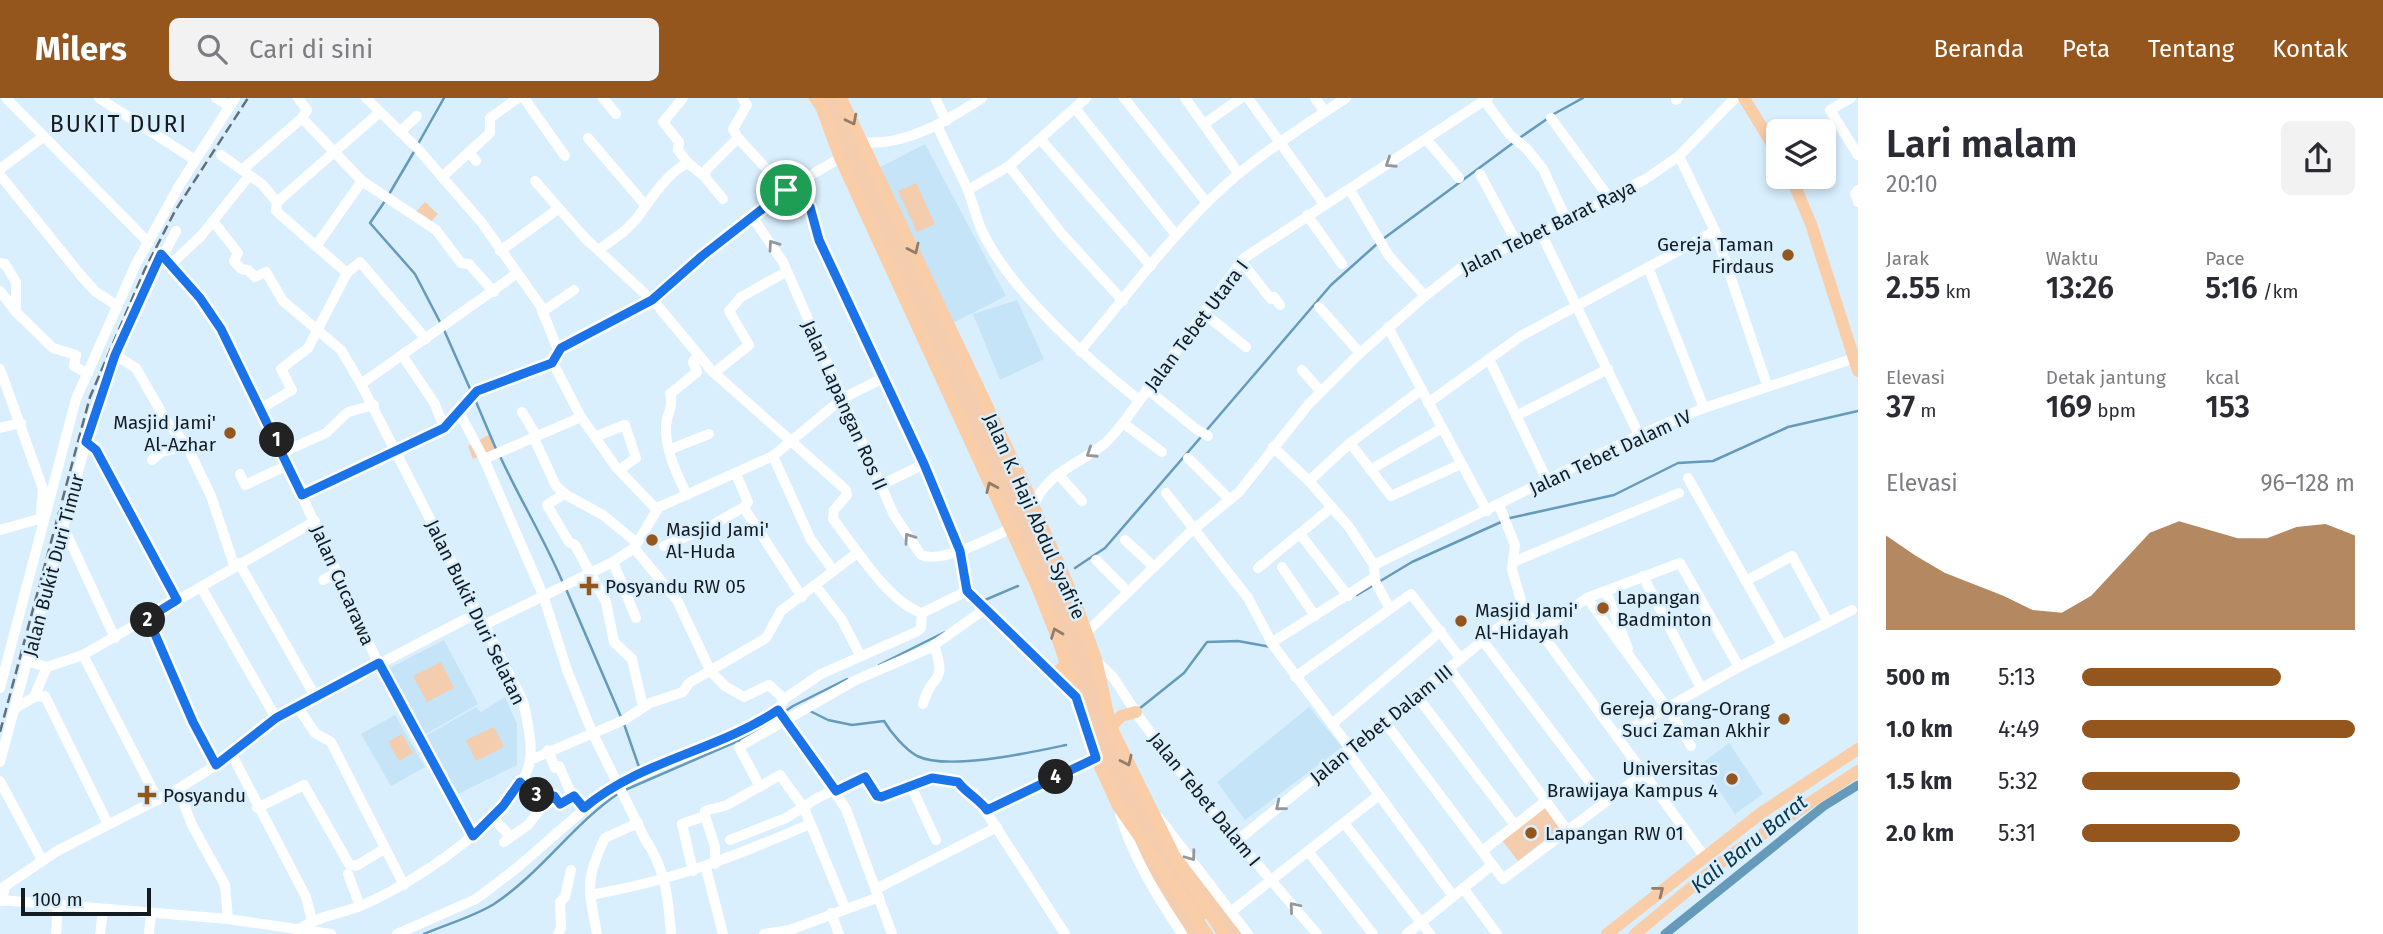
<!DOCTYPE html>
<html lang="id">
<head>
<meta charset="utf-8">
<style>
	:root { --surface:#fff; --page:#f2f2f3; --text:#2b2b33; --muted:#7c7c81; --accent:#95561d }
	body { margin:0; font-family:"Fira Sans",sans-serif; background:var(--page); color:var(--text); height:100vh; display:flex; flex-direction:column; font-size:26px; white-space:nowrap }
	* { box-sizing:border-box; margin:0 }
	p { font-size:23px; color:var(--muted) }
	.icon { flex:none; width:38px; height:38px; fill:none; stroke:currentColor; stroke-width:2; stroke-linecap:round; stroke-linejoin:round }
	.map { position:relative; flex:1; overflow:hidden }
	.details { display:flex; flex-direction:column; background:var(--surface); width:525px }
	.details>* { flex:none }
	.buttons { position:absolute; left:1766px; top:21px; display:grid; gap:14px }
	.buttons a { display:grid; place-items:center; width:70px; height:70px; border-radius:10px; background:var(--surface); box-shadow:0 4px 10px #0003; font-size:35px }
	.scale { position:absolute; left:21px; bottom:18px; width:130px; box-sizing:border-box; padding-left:7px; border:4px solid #131b20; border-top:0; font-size:19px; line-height:24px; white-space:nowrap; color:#131b20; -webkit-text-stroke:5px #d9effe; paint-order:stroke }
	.pin { position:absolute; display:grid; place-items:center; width:60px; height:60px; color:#fff; margin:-30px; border:4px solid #fff; border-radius:50%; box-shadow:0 2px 7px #0007 }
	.km { position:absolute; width:35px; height:35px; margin:-18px; border-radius:50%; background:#222; color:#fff; font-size:19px; line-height:35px; text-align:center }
	.round { display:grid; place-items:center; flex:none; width:74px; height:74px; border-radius:10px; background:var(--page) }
	.summary { display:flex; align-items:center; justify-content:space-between; height:119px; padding:0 28px }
	h1 { font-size:38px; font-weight:600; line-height:52px }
	.stats { display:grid; grid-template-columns:repeat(3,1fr); gap:10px; height:119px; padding:7px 28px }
	.stats div { display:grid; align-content:center }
	.stats b { font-size:30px; font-weight:600 }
	.stats small { font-size:19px; font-weight:400 }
	.stats p { font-size:19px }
	.chart { height:196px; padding:14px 28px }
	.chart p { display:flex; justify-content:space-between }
	.chart svg { width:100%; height:126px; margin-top:7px; fill:var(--accent); opacity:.7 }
	ul { padding:0 28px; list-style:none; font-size:23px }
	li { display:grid; grid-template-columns:112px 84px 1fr; align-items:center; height:52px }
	li i { height:18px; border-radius:9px; background:var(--accent) }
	header { display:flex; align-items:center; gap:42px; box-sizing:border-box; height:98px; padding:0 35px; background:var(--accent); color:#fff }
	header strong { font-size:33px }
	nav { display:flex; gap:38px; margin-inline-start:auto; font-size:24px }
	.search { width:490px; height:63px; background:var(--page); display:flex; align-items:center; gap:18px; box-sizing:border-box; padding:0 24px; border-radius:10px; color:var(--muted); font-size:26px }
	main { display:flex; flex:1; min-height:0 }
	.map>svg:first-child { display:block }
</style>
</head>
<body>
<header>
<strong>Milers</strong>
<div class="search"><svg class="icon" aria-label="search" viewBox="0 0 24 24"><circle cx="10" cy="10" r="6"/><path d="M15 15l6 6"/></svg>Cari di sini</div>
<nav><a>Beranda</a><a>Peta</a><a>Tentang</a><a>Kontak</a></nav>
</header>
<main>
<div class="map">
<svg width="1858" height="836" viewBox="0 0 1858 836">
	<rect width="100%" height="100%" fill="#d9effe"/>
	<g fill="#c6e4f7">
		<path d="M925 46 1006 198 949 227 877 71Z"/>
		<path d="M1017 202 1044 261 1000 282 973 216Z"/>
		<path d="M444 542 478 606 421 639 384 573Z"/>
		<path d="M505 599 517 626V667L454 698 422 640 476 609 481 614Z"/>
		<path d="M1309 609 1342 649 1245 722 1217 684Z"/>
		<path d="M395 617 425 669 391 688 361 636Z"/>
		<path d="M1729 645 1763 696 1735 716 1701 666Z"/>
	</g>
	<g fill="#f4ccae">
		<path d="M808 0H841L1075 503 1102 592 1147 706 1248 836H1223L1211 817 1200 825 1207 836H1182L1136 758 1071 579 826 27Z"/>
		<path d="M916 85 935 126 917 134 898 93Z"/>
		<path d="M425 104 438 116 425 130 412 118Z"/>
		<path d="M489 337 495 351 473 361 468 348Z"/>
		<path d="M441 564 454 590 427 604 413 578Z"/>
		<path d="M494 629 504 649 476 663 466 642Z"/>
		<path d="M402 636 413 655 399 663 388 644Z"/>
		<path d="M1546 708 1561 729 1518 763 1501 741Z"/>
	</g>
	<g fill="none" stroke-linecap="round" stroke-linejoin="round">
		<g stroke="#659abb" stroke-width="2.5">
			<path d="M1552 17 1583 0"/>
			<path d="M1518 41 1547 21"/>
			<path d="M418 46 444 0"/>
			<path d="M388 98 415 52"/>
			<path d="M385 103 370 125 415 176 441 226"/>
			<path d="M1383 141 1513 45"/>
			<path d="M444 232 471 293"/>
			<path d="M474 299 496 351"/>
			<path d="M1205 334 1331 187 1378 145"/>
			<path d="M499 356C519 400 544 440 563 485"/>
			<path d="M1075 470 1105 450 1201 339"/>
			<path d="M566 491 621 619"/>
			<path d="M1357 497 1412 464 1510 420 1614 397 1678 365 1713 363 1788 329 1858 313"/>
			<path d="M985 502 1018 488"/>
			<path d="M879 567 945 534"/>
			<path d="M1139 611 1184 575 1207 544 1238 543 1271 549"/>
			<path d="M808 612 828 622 852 627 884 623C891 635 905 651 917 658 948 673 1033 654 1066 647"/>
			<path d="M624 626 639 669"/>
			<path d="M625 692 745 640 793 608 847 581"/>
			<path d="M424 836C447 826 473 819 494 806 541 775 573 726 619 695"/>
		</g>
		<path stroke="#659abb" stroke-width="9" d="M1665 836 1824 708 1858 687"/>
		<g stroke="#fff" stroke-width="10">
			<path d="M6 0 149 145"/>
			<path d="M99 0 195 62"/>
			<path d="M216 0 229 8"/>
			<path d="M298 0 307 12 302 20 362 83 436 132 461 165 469 166 494 194"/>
			<path d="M366 0 418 51 482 125 540 207 558 252"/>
			<path d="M524 0 565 58"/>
			<path d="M603 0 616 16"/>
			<path d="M683 0 663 24 679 44 678 52 688 65"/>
			<path d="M935 0 946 23"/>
			<path d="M1124 0 1207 105"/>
			<path d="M1185 0 1239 76"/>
			<path d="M1248 0 1324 106"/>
			<path d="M1315 0 1325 14"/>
			<path d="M1851 0 1830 12 1858 57"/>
			<path d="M1484 2 1510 37 1526 50 1543 71 1567 123"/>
			<path d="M1676 2 1678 0"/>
			<path d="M1075 10 1176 137"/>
			<path d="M1551 20 1610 101"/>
			<path d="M1204 26 1241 0"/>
			<path d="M937 27C946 48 957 68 967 90 973 104 976 121 983 135 1011 193 1089 263 1139 302"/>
			<path d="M400 34 417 18"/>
			<path d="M588 40 646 108"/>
			<path d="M738 40 733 31 747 7 742 0"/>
			<path d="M1041 42 1151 168"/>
			<path d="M1427 42 1459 80"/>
			<path d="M863 44C905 49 948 22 982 0"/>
			<path d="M469 54 476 63"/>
			<path d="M221 57 262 86 277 104 276 113 347 175"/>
			<path d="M1679 58 1715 133 1767 287"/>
			<path d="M1009 68 1061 135 1123 203"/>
			<path d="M0 71 43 39"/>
			<path d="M242 72 302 20"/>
			<path d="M1480 76 1517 145"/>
			<path d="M0 77 83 180 96 194 118 208"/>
			<path d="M704 78 723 101"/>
			<path d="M442 79 490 35V20L518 0"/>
			<path d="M535 83 585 140 657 207 712 273 846 392 847 397 834 412 833 421C855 449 888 504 922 515"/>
			<path d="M793 87 810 109 819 142 924 366 960 453 967 493 1076 599"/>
			<path d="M968 92 1009 68 1086 0"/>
			<path d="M1350 92 1389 158 1425 198"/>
			<path d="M1858 92 1855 96 1858 104"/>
			<path d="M277 104 380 14"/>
			<path d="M1307 117 1342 166"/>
			<path d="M753 120 783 164 894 417 921 457C941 466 990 440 1010 431"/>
			<path d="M213 123 238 155 234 163 241 171 248 172 255 179 266 174 283 203 341 252 361 286 523 603C527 622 534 649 529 667 514 720 410 788 360 808 340 816 319 818 301 830"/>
			<path d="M1541 135 1639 337"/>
			<path d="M316 148 362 83"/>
			<path d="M598 152C611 143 631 130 640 116 652 99 668 74 688 65L704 78 707 71 738 40 786 92"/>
			<path d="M500 153 558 111"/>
			<path d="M161 157 200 200 221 231 262 310 378 565 473 738"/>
			<path d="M1241 163 1271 201 1274 199 1280 207"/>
			<path d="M0 165 5 166 16 184V214L53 250 76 257 74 268 88 276"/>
			<path d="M170 167 201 138 249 78"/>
			<path d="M1648 169 1704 310"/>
			<path d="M0 193 16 214"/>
			<path d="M1319 209 1360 255"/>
			<path d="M542 214 574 192"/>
			<path d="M1205 216 1246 249"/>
			<path d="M1388 229 1487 413"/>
			<path d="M1080 253C1131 193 1177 128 1237 77 1271 49 1309 24 1346 0"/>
			<path d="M115 257 136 270 167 324 187 348 211 398 234 467"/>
			<path d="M402 257 435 306 444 330"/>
			<path d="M1489 261 1547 382"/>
			<path d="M553 265 581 319 616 369 657 412"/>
			<path d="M0 271 43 391 41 414"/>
			<path d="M1302 272 1321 294"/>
			<path d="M714 275 749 247 729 213 741 199 786 174"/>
			<path d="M361 286 516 176"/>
			<path d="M1147 291 1196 331"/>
			<path d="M1428 305 1521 238 1715 133"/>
			<path d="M262 310 292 292 281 271 308 250 347 175 360 164 426 241"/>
			<path d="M459 314 484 361 543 497 567 572 592 634 645 741C666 772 668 799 671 836"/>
			<path d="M522 314 536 337"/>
			<path d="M1516 318 1608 271"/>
			<path d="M1123 325 1162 354"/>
			<path d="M0 330 21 325"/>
			<path d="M1198 332 1208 338"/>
			<path d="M533 338 556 388 568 398 603 417 637 445"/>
			<path d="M597 338 625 327 636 360 619 372"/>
			<path d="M86 344 96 352 177 502"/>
			<path d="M1350 345 1391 398 1461 366"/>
			<path d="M1273 349 1309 383 1349 429 1374 467 1375 483 1390 511"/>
			<path d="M671 351 709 336"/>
			<path d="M283 354 326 335 348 314 374 307"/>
			<path d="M773 358 811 442 833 472"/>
			<path d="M1188 360 1230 402"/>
			<path d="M484 361 581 319"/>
			<path d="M152 362 161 354 187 348"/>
			<path d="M1370 372 1442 330"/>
			<path d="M240 376 245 387 288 367"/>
			<path d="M736 376 748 404 744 409 746 413 802 499"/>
			<path d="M1058 376 1082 403"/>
			<path d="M1688 380 1782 547"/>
			<path d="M1309 383 1350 345 1421 292"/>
			<path d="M881 387 924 366"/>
			<path d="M1166 395 1248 500 1273 547 1350 650"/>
			<path d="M564 396 547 407 569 444 575 447 606 504 614 544 632 561 643 609"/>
			<path d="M302 397 444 330 477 293 553 265 561 250 652 202 702 158 786 92 840 60"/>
			<path d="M687 397C677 377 665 351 666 328 667 315 674 308 670 296L697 274 693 264 697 258"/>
			<path d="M1499 407 1515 447 1512 471 1523 510 1704 758"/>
			<path d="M1033 409C1045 375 1078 367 1104 346 1111 340 1117 332 1123 325L1244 160 1488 0"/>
			<path d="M63 428 115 540"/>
			<path d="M0 432 39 421"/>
			<path d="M1300 436 1348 498"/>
			<path d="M1125 442 1154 469"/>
			<path d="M664 448 707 430 744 409"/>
			<path d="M634 450 677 502 711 574 725 588 744 599 769 587 784 601"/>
			<path d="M1096 462 1128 494"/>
			<path d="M613 464 636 520"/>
			<path d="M1513 464 1679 395"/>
			<path d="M239 465 315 598"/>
			<path d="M1374 467 1639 337 1704 310 1858 259"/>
			<path d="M1282 469 1315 518"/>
			<path d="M1258 470 1332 409"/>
			<path d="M1643 478 1701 590"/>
			<path d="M323 482 338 474"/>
			<path d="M1746 483 1792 458 1828 524"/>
			<path d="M815 487 842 522 860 557"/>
			<path d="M201 489 276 620"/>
			<path d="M1606 493 1628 551"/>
			<path d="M1587 500 1673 618 1691 648"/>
			<path d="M922 515 967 493"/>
			<path d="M148 520 193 624 216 667"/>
			<path d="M484 527 613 464 634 450 659 409 773 358 843 300 883 280"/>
			<path d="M1540 533 1587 500 1680 465 1739 569"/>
			<path d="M1086 535 1188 436 1239 394 1308 307 1360 255 1425 198 1462 169 1567 123 1647 80 1679 58 1735 0"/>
			<path d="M1483 543 1605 704"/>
			<path d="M1271 545 1374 480"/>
			<path d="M83 557 158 702"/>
			<path d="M27 563 47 569 83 557 315 423"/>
			<path d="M1097 564 1113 579 1141 622 1196 694 1317 836"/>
			<path d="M1449 570 1567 732"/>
			<path d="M1295 579 1411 496 1461 561"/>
			<path d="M0 590 76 301 136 166 179 88 235 0"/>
			<path d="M1416 597 1515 727"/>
			<path d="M34 599 45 598 108 726"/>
			<path d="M923 606C932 572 948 589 934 547"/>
			<path d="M297 608 315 635 331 644 404 787"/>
			<path d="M14 611 34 599 47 569"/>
			<path d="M778 612 846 711 892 836"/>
			<path d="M1384 623 1503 781 1644 675"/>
			<path d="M1332 626 1441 533"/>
			<path d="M1617 638 1739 569 1852 512"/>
			<path d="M744 646 856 582 930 550 985 511"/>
			<path d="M739 649 760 689"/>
			<path d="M548 652 555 670 559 668 570 693 584 710"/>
			<path d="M1347 653 1453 798"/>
			<path d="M231 655 306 799 312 823"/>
			<path d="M530 662 624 622 650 605 683 594 689 585 766 540 781 513 857 455"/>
			<path d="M0 664 86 344 125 231 176 133"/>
			<path d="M0 683 42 762"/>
			<path d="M911 688 931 680 958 684 964 692 974 695 1065 836"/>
			<path d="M178 691 192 727 225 787 228 821"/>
			<path d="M544 706 554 698 560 706 574 698"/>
			<path d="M257 710 304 687 349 766 356 768 384 751"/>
			<path d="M987 712 1096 660"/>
			<path d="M1120 716C1133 760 1157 798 1182 836"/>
			<path d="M705 718 715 749V766"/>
			<path d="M492 719 508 736"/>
			<path d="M1159 720 1248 836"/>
			<path d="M1344 725 1430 836"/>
			<path d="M730 742 786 720 819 699 865 679 879 699 911 688 936 742"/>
			<path d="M1238 742 1523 510"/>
			<path d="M504 744 528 727 544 706 520 684"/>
			<path d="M1308 753 1373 836"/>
			<path d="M1482 753 1546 703"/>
			<path d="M706 770 723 836"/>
			<path d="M693 773 682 726 705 718V713L727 707 780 677 804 710 845 810"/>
			<path d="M348 776 360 808"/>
			<path d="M1463 790 1497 836"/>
			<path d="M876 791 997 729"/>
			<path d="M590 797C673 783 733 759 810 726"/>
			<path d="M0 802 228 821 331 836"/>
			<path d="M2 803 5 788 57 753 178 691 216 667 276 620 477 515"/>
			<path d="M1232 813 1379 697"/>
			<path d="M831 815 839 836"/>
			<path d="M56 836 58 807"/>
			<path d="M100 836 103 812"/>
			<path d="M149 836 151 816"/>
			<path d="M397 836 476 801 518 769 596 701 635 675 759 624 778 612 784 601 821 576 916 534 921 530 922 515"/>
			<path d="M558 836 561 830 560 804 565 799 571 772"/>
			<path d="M597 836C589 791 584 783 605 740L638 725"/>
			<path d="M764 836 790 832 879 799"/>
			<path d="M1407 836 1492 767"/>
		</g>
		<g stroke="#facda9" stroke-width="12">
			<path d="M818 0 840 60 1038 491 1057 539 1096 660 1118 708 1207 836"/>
			<path d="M841 0 1021 379 1075 503 1096 561 1111 629 1178 765 1223 836"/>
			<path d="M1744 0 1778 56"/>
			<path d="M1791 79 1811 126 1858 273"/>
			<path d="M1053 577 1067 566"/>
			<path d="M1111 629 1121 618 1136 614"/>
			<path d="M1607 836 1761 715 1858 651"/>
			<path d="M1635 836 1728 759 1858 673"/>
		</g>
		<path stroke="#627079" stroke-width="2.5" stroke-dasharray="10 5" stroke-linecap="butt" d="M0 634 90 299 145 171 175 113 248 0"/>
	</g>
	<defs><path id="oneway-chevron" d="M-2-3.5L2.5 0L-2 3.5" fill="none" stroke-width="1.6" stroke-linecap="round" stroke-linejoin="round" transform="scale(1.75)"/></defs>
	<g stroke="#927d6b">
		<use href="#oneway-chevron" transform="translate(852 22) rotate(63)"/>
		<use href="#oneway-chevron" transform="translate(914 151) rotate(65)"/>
		<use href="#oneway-chevron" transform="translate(991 389) rotate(-114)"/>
		<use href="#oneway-chevron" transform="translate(1056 535) rotate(-111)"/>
		<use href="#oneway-chevron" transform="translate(1127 663) rotate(65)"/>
		<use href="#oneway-chevron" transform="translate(1659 793) rotate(-38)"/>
	</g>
	<g stroke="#95989b">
		<use href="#oneway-chevron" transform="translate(1390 65) rotate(147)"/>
		<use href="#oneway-chevron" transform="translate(773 147) rotate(-125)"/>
		<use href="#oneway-chevron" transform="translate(1091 355) rotate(147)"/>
		<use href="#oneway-chevron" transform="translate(909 440) rotate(-125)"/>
		<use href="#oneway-chevron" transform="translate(1280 708) rotate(141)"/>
		<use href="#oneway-chevron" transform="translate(1191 758) rotate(54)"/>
		<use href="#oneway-chevron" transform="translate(1294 809) rotate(-130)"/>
	</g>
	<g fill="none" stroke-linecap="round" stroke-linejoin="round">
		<g stroke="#fff" stroke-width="14">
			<path id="route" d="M793 87 810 109 819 142 924 366 960 453 967 493 1076 599 1096 660 987 712C978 700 966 695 958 684L932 680 881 699 877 698 865 679 836 693 778 612C717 653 641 662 584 710L574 698 560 706 554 698 544 706 520 684 503 708 473 738 379 565 276 620 216 667 193 624 148 520 177 502 96 352 86 344 115 257 161 156 200 200 221 231 302 397 444 330 477 293 552 265 561 250 652 202 702 158Z"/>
		</g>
		<use href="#route" stroke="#1a73e8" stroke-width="9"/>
	</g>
	<g fill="#95561d" stroke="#d9effe" stroke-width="2.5">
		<circle cx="1788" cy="157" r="7"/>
		<circle cx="230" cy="335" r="7"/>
		<circle cx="652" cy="442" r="7"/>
		<path d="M585.5 477.5h7v7h7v7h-7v7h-7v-7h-7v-7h7z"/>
		<circle cx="1603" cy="510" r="7"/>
		<circle cx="1461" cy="523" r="7"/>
		<circle cx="1784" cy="621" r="7"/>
		<circle cx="1732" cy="681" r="7"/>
		<path d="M143.5 686.5h7v7h7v7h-7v7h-7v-7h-7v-7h7z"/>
		<circle cx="1531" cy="735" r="7"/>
	</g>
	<g text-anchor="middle" stroke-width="5" stroke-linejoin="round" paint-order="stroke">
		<g font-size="19" fill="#131b20" stroke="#d9effe">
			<text transform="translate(1548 129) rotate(-26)" y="7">Jalan Tebet Barat Raya</text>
			<text transform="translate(1196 227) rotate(-53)" y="7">Jalan Tebet Utara I</text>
			<text transform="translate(845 307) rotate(66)" y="7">Jalan Lapangan Ros II</text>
			<text transform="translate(1610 354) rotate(-25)" y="7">Jalan Tebet Dalam IV</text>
			<text transform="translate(1035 418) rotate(66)" y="7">Jalan K. Haji Abdul Syafi'ie</text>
			<text transform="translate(53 467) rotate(-75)" y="7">Jalan Bukit Duri Timur</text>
			<text transform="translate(343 487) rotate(66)" y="7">Jalan Cucarawa</text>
			<text transform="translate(476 514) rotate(64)" y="7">Jalan Bukit Duri Selatan</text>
			<text transform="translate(1381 626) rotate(-39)" y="7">Jalan Tebet Dalam III</text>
			<text transform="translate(1205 701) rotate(51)" y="7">Jalan Tebet Dalam I</text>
		</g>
		<g font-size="19" fill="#131b20" stroke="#d9effe" text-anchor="start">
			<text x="1774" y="153" text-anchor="end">Gereja Taman<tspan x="1774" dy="22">Firdaus</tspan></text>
			<text x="216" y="331" text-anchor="end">Masjid Jami'<tspan x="216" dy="22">Al-Azhar</tspan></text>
			<text x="666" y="438">Masjid Jami'<tspan x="666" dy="22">Al-Huda</tspan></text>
			<text x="605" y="495">Posyandu RW 05</text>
			<text x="1617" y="506">Lapangan<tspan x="1617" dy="22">Badminton</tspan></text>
			<text x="1475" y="519">Masjid Jami'<tspan x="1475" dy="22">Al-Hidayah</tspan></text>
			<text x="1770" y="617" text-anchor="end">Gereja Orang-Orang<tspan x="1770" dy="22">Suci Zaman Akhir</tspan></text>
			<text x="1718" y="677" text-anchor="end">Universitas<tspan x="1718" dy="22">Brawijaya Kampus 4</tspan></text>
			<text x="163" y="704">Posyandu</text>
			<text x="1545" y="742">Lapangan RW 01</text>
		</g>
		<g font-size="21" font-style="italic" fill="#09374e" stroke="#d9effe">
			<text transform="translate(1749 746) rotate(-39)" y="7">Kali Baru Barat</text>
		</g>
		<g font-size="23" letter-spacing="2" fill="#131b20" stroke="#d9effe">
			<text x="119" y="34">BUKIT DURI</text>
		</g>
	</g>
</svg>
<div class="buttons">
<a><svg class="icon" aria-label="layers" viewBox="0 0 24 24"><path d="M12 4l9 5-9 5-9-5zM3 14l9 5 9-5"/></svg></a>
</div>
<div class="scale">100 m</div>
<div class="pin" style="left:786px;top:92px;background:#1e9e55"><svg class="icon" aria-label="arrive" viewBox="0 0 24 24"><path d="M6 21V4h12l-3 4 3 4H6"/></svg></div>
<b class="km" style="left:277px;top:342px">1</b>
<b class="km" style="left:148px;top:522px">2</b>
<b class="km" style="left:537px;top:697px">3</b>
<b class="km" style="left:1056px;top:679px">4</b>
</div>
<section class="details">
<div class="summary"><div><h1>Lari malam</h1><p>20:10</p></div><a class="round"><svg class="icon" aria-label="share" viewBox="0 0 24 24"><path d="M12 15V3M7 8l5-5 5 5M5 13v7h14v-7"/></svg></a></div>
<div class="stats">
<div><p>Jarak</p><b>2.55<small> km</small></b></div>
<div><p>Waktu</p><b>13:26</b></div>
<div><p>Pace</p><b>5:16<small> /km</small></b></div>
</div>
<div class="stats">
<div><p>Elevasi</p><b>37<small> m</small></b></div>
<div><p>Detak jantung</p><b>169<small> bpm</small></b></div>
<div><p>kcal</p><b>153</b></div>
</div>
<div class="chart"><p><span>Elevasi</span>96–128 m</p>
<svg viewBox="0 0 160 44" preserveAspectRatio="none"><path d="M0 44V11L10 18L20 24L30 28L40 32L50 37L60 38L70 32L80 21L90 10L100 6L110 9L120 12L130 12L140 8L150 7L160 11V44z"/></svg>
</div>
<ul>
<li><b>500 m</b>5:13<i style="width:73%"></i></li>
<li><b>1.0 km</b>4:49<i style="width:100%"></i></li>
<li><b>1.5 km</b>5:32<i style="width:58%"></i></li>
<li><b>2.0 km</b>5:31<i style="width:58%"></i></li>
</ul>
</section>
</main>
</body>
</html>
